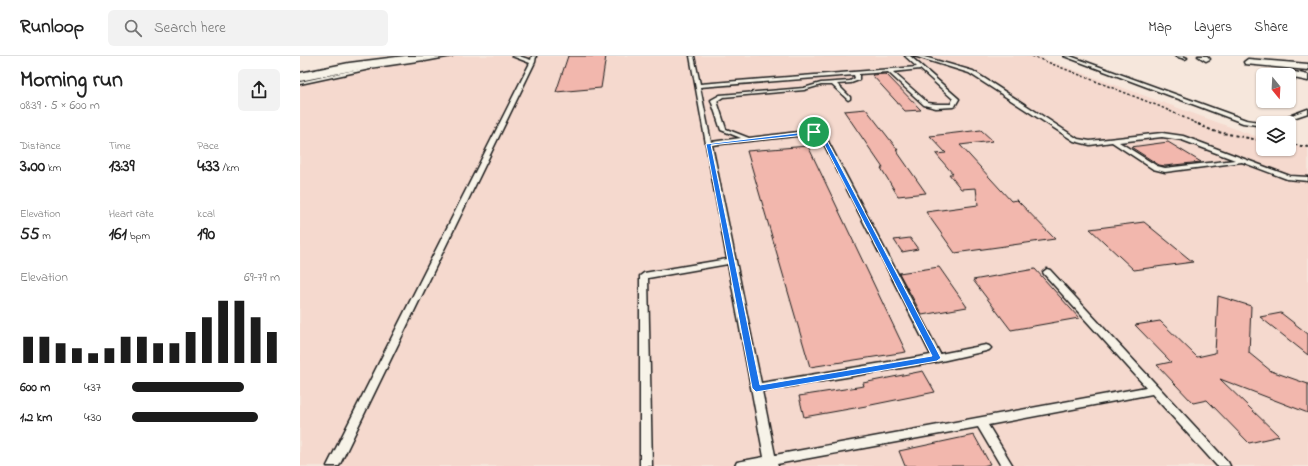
<!DOCTYPE html>
<html lang="en">
<head>
<meta charset="utf-8">
<style>
	:root { --surface:#fff; --page:#f2f2f2; --text:#222; --muted:#767676; --line:#e0e0e0; --accent:#1c1c1c }
	body { margin:0; font-family:"Indie Flower",sans-serif; background:var(--page); color:var(--text); height:100vh; display:flex; flex-direction:column; font-size:15px; white-space:nowrap }
	* { box-sizing:border-box; margin:0 }
	p { font-size:13px; color:var(--muted) }
	.icon { flex:none; width:22px; height:22px; fill:none; stroke:currentColor; stroke-width:2; stroke-linecap:round; stroke-linejoin:round }
	.map { position:relative; flex:1; overflow:hidden }
	.details { display:flex; flex-direction:column; background:var(--surface); width:300px }
	.details>* { flex:none }
	.needle { width:26px; rotate:162deg }
	.buttons { position:absolute; left:956px; top:12px; display:grid; gap:8px }
	.buttons a { display:grid; place-items:center; width:40px; height:40px; border-radius:6px; background:var(--surface); box-shadow:0 1px 3px #0004; font-size:20px }
	.pin { position:absolute; display:grid; place-items:center; width:34px; height:34px; color:#fff; margin:-17px; border:2px solid #fff; border-radius:50%; box-shadow:0 1px 4px #0007 }
	.round { display:grid; place-items:center; flex:none; width:42px; height:42px; border-radius:6px; background:var(--page) }
	.headline { display:flex; align-items:center; justify-content:space-between; height:68px; padding:0 20px }
	h1 { font-size:22px; font-weight:800; line-height:30px }
	.metrics { display:grid; grid-template-columns:repeat(3,1fr); gap:6px; height:68px; padding:4px 20px }
	.metrics div { display:grid; align-content:center }
	.metrics b { font-size:17px; font-weight:800 }
	.metrics small { font-size:11px; font-weight:400 }
	.metrics p { font-size:11px }
	.chart { height:112px; padding:8px 20px }
	.chart p { display:flex; justify-content:space-between }
	.chart svg { width:100%; height:72px; margin-top:4px; stroke:var(--accent); stroke-width:6 }
	ul { padding:0 20px; list-style:none; font-size:13px }
	li { display:grid; grid-template-columns:64px 48px 1fr; align-items:center; height:30px }
	li i { height:10px; border-radius:5px; background:var(--accent) }
	header { display:flex; align-items:center; gap:24px; box-sizing:border-box; height:56px; padding:0 20px; background:var(--surface); border-bottom:1px solid var(--line) }
	header strong { font-size:19px }
	nav { display:flex; gap:22px; margin-inline-start:auto; font-size:14px }
	.search { width:280px; height:36px; background:var(--page); display:flex; align-items:center; gap:10px; box-sizing:border-box; padding:0 14px; border-radius:6px; color:var(--muted); font-size:15px }
	main { display:flex; flex:1; min-height:0 }
	.map>svg:first-child { display:block }
</style>
</head>
<body>
<header>
<strong>Runloop</strong>
<div class="search"><svg class="icon" aria-label="search" viewBox="0 0 24 24"><circle cx="10" cy="10" r="6"/><path d="M15 15l6 6"/></svg>Search here</div>
<nav><a>Map</a><a>Layers</a><a>Share</a></nav>
</header>
<main>
<section class="details">
<div class="headline"><div><h1>Morning run</h1><p>08:39 · 5 × 600 m</p></div><a class="round"><svg class="icon" aria-label="share" viewBox="0 0 24 24"><path d="M12 15V3M7 8l5-5 5 5M5 13v7h14v-7"/></svg></a></div>
<div class="metrics">
<div><p>Distance</p><b>3.00<small> km</small></b></div>
<div><p>Time</p><b>13:39</b></div>
<div><p>Pace</p><b>4:33<small> /km</small></b></div>
</div>
<div class="metrics">
<div><p>Elevation</p><b>55<small> m</small></b></div>
<div><p>Heart rate</p><b>161<small> bpm</small></b></div>
<div><p>kcal</p><b>190</b></div>
</div>
<div class="chart"><p><span>Elevation</span>69–79 m</p>
<svg viewBox="0 0 160 44" preserveAspectRatio="none"><path d="M5 44V28M15 44V28M25 44V32M35 44V35M45 44V38M55 44V35M65 44V28M75 44V28M85 44V32M95 44V32M105 44V25M115 44V16M125 44V6M135 44V6M145 44V16M155 44V25"/></svg>
</div>
<ul>
<li><b>600 m</b>4:37<i style="width:76%"></i></li>
<li><b>1.2 km</b>4:30<i style="width:85%"></i></li>
</ul>
</section>
<div class="map">
<svg width="1008" height="410" viewBox="0 0 1008 410">
	<rect width="100%" height="100%" fill="#f6e7dc"/>
	<filter id="ink" filterUnits="userSpaceOnUse"><feTurbulence type="fractalNoise" baseFrequency=".025" numOctaves="2"/><feDisplacementMap in="SourceGraphic" scale="8" xChannelSelector="R" yChannelSelector="G"/><feConvolveMatrix kernelMatrix="1 2 1 2 8 2 1 2 1" color-interpolation-filters="sRGB"/></filter>
	<g filter="url(#ink)">
		<path fill="#f5d9ce" d="M150 0H736L952 79 963 82V93H989V87L1008 92V410H0V27L60 13Z"/>
		<g fill="#f2b7ad" stroke="#1c1c1c">
			<path d="M268 0H306L301 32 256 36Z"/>
			<path d="M586 18 621 54 605 55 572 19Z"/>
			<path d="M566 53 598 94H596L626 137 598 140 581 112H583L544 55Z"/>
			<path d="M681 74 693 85 660 89 711 145 717 144 755 183 655 197 626 156 678 149 676 132 661 133 649 118H653L636 98 646 97 630 80Z"/>
			<path d="M868 86 901 106 865 110 859 109 831 91Z"/>
			<path d="M508 90 606 296 510 311 447 95Z"/>
			<path d="M844 166 893 206 834 214 790 173Z"/>
			<path d="M610 182 618 193 602 196 594 184Z"/>
			<path d="M639 211 667 251 622 259 599 217Z"/>
			<path d="M735 213 779 262 711 274 673 224Z"/>
			<path d="M918 240 951 250 949 297 971 315 1008 328V357L920 323 979 380 949 387 907 344 893 347 857 309 871 306 835 269 860 265 897 301 915 297Z"/>
			<path d="M981 257 1008 278V299L960 261Z"/>
			<path d="M623 315 635 336 566 350 504 361 499 340 564 330 563 327Z"/>
			<path d="M674 379 690 408 683 410H605L599 395Z"/>
		</g>
		<g fill="none" stroke-linecap="round" stroke-linejoin="round">
			<g stroke="#1c1c1c" stroke-width="3">
				<g id="lane">
					<path d="M142 0H152L125 5 123 4Z"/>
					<path d="M212 0H219L231 4 232 0H236L235 6 39 410H27L230 7Z"/>
					<path d="M390 0H394L400 28 617 11 605 0H610L659 43 655 50 653 51 636 52 624 49 588 16 559 18V24L551 27 537 28 550 41V43L548 44 532 29H521L504 34 423 41 417 45 426 73 449 82 514 74 523 76 640 298 686 289 689 290 691 292 689 294 686 295 637 306 462 335 475 399 846 331 744 218 743 216 747 213 750 214 928 406 930 410H917L852 338 688 369 713 410H701L678 371 477 408 478 410H435L437 406 464 401 428 208 348 222 352 410H340V220L344 217 427 203ZM620 13 653 43 651 48H636L628 47 593 16ZM554 19 555 22 550 25 521 27 504 32 420 39 411 44 421 74 441 82 411 86 400 31ZM514 78H519L631 299 461 327 412 89Z"/>
					<path d="M614 0H621L673 15 778 83 790 85 862 77 883 80 990 120 1008 121V125L987 123 942 106 865 116 853 113 812 86 790 89 774 85 669 17ZM862 81 882 84 935 104 865 112 857 110 819 86Z"/>
					<path d="M764 0H770L946 64 965 67H963V70L943 67Z"/>
					<path d="M875 0H882L887 2 885 3Z"/>
					<path d="M68 11 70 12V13L0 28V26Z"/>
					<path d="M1008 53V57L978 67H970Z"/>
				</g>
			</g>
			<g stroke="#1c1c1c" stroke-width="3">
				<g id="street">
					<path d="M898 0H907L910 3 906 5Z"/>
					<path d="M948 3 1008 8V14L945 8 944 6Z"/>
					<path d="M990 15 1008 19V25L989 21V19H974L978 16Z"/>
				</g>
			</g>
			<g stroke="#1c1c1c" stroke-width="3">
				<path id="secondary" d="M105 0H137L135 2 131 3 49 15 0 25V17L49 7Z"/>
			</g>
			<path stroke="#1c1c1c" stroke-width="1.5" stroke-dasharray="2.5 2" stroke-linecap="butt" d="M732 0 861 51 900 69"/>
			<g stroke="#1c1c1c" stroke-width="2" stroke-dasharray="3 2.5" stroke-linecap="butt">
				<path d="M898 68 913 75 963 85"/>
				<path d="M989 88 1008 91"/>
			</g>
			<use href="#lane" fill="#f7f3e8" fill-rule="evenodd"/>
			<use href="#street" fill="#f7f3e8" fill-rule="evenodd"/>
			<use href="#secondary" fill="#f7f3e8" fill-rule="evenodd"/>
		</g>
	</g>
	<path fill="#1a73e8" stroke="#fff" fill-rule="evenodd" d="M514 75 523 77 641 302 637 305 456 336 452 332 406 88ZM514 78H519L632 300 460 329 411 89Z"/>
</svg>
<div class="buttons">
<a><svg class="needle" viewBox="-14 -14 28 28"><path d="M0-13l5 13h-10z" fill="#e53935"/><path d="M0 13l5-13h-10z" fill="#767676"/></svg></a>
<a><svg class="icon" aria-label="layers" viewBox="0 0 24 24"><path d="M12 4l9 5-9 5-9-5zM3 14l9 5 9-5"/></svg></a>
</div>
<div class="pin" style="left:514px;top:76px;background:#1e9e55"><svg class="icon" aria-label="arrive" viewBox="0 0 24 24"><path d="M6 21V4h12l-3 4 3 4H6"/></svg></div>
</div>
</main>
</body>
</html>
